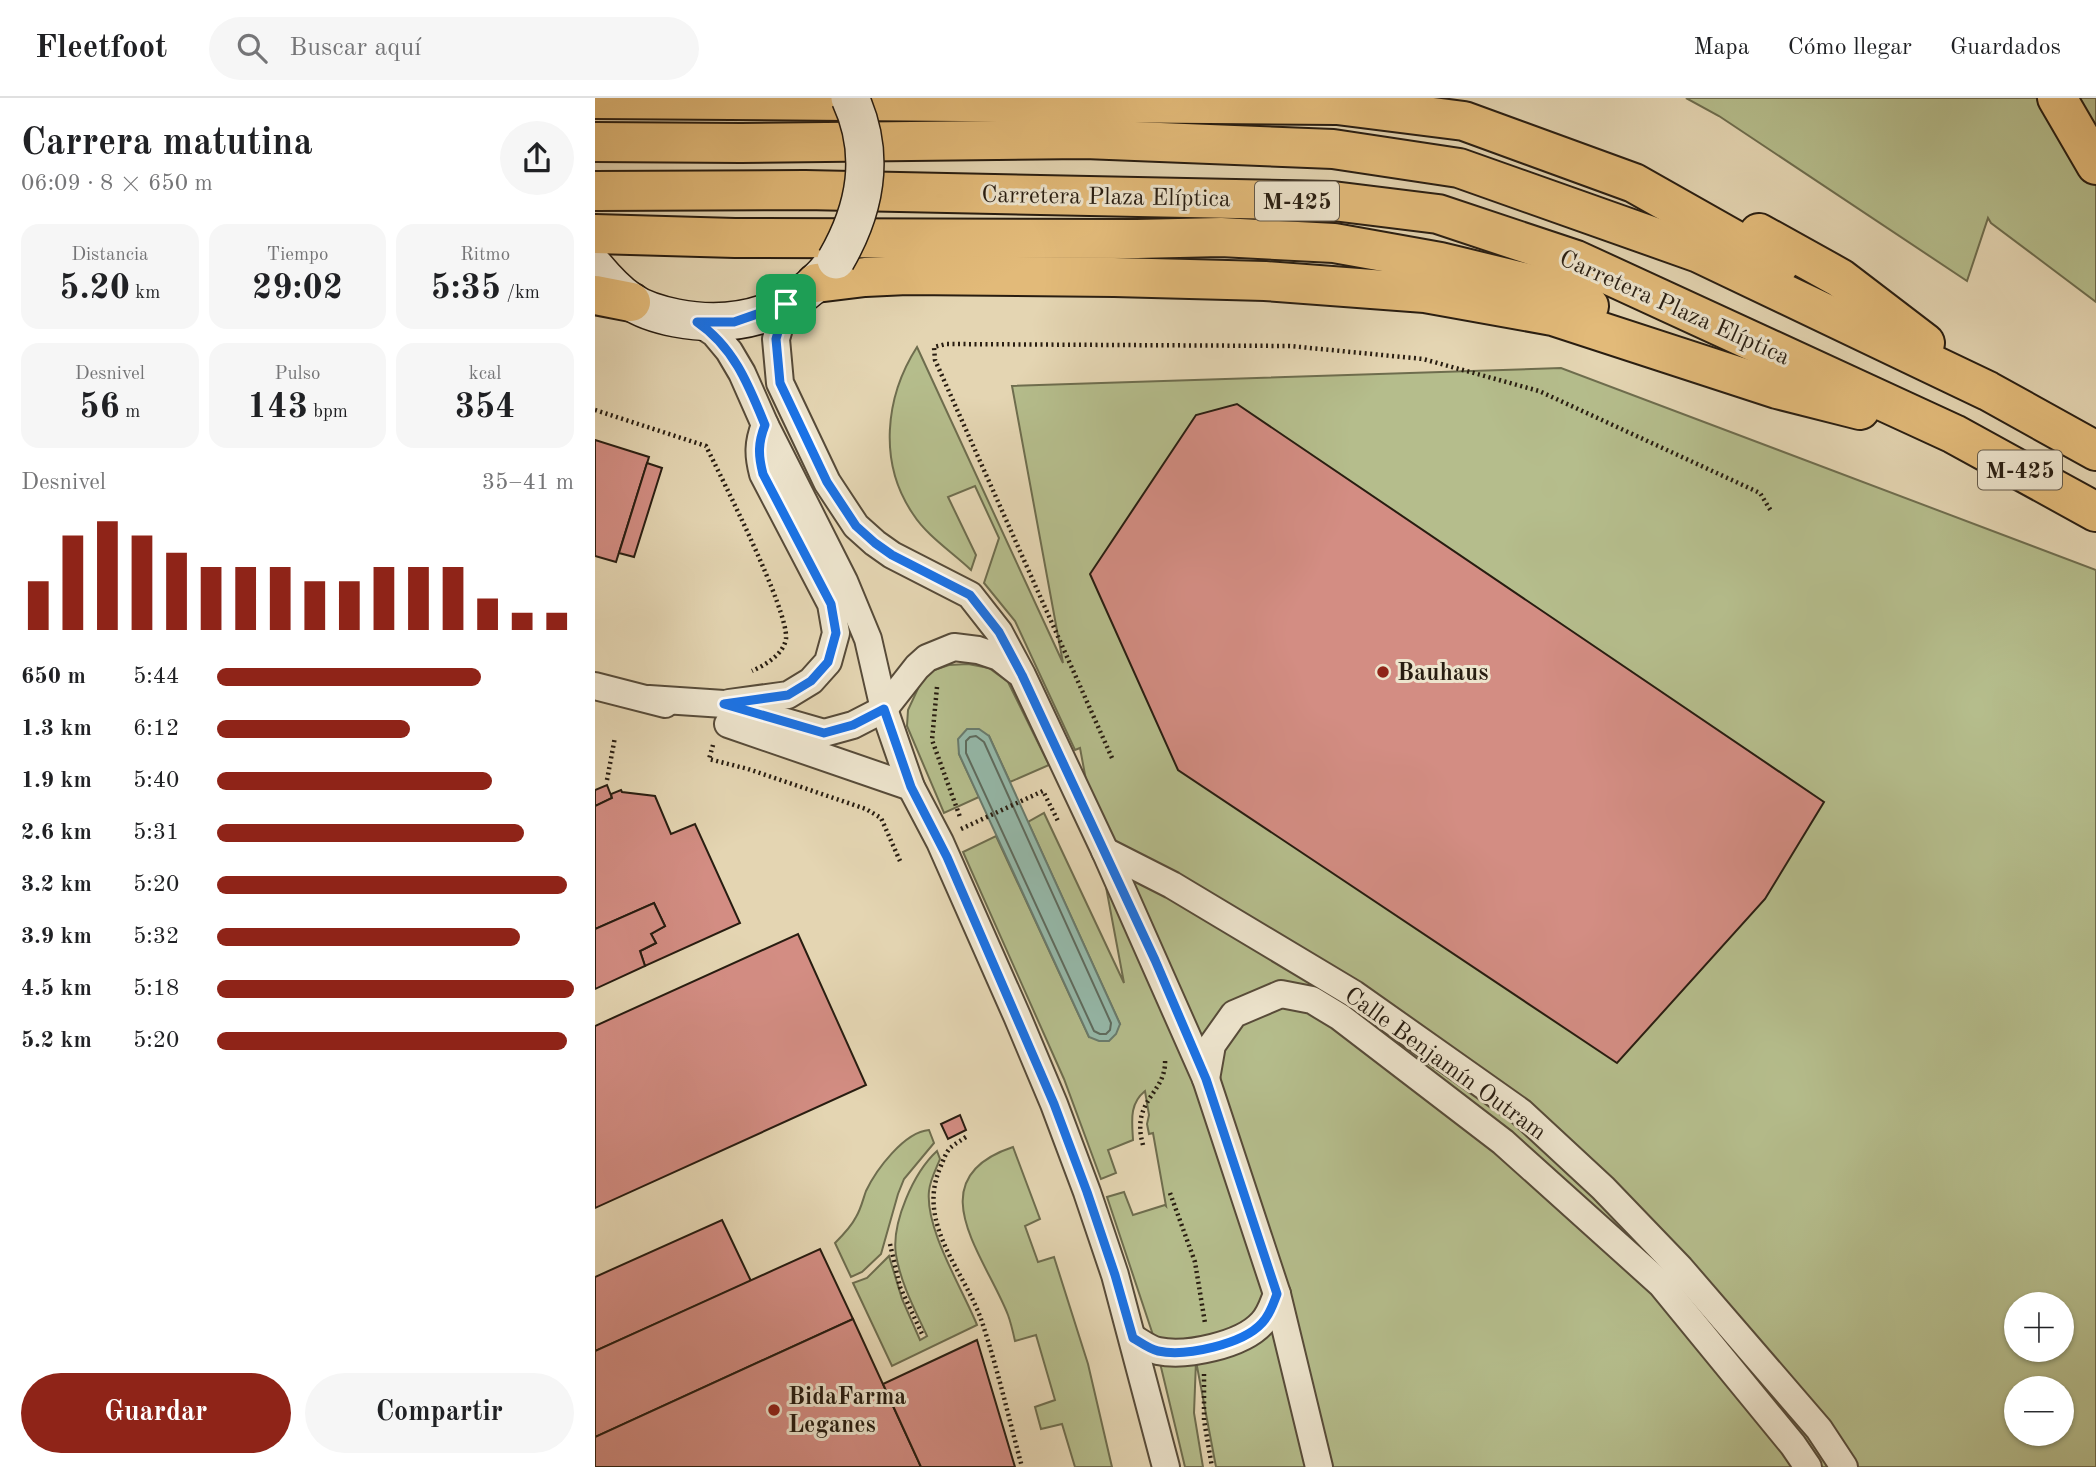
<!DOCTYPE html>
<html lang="es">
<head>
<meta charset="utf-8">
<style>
	:root { --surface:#fff; --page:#f6f6f6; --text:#202124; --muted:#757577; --line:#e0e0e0; --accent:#8f2418 }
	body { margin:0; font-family:"Old Standard TT",serif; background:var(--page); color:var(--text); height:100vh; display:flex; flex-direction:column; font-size:26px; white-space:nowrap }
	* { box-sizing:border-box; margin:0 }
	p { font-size:23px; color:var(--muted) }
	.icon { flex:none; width:38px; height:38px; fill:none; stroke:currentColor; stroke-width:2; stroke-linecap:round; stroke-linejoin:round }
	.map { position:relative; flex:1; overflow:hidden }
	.sheet { display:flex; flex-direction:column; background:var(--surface); width:595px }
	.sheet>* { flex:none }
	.tools { position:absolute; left:1409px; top:1194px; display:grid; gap:14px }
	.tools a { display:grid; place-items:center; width:70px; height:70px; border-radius:50%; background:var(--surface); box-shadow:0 2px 5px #0004; font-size:35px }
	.pin { position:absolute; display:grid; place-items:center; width:60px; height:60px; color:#fff; margin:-30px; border-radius:14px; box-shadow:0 4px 10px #0006 }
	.round { display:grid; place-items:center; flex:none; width:74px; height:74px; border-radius:37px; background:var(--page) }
	.head { display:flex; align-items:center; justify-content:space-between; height:119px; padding:0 21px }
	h1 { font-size:38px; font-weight:700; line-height:52px }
	.figures { display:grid; grid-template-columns:repeat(3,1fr); gap:10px; height:119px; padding:7px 21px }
	.figures div { display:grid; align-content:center; border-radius:18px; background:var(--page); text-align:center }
	.figures b { font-size:35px; font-weight:700 }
	.figures small { font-size:19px; font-weight:400 }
	.figures p { font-size:19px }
	.chart { height:196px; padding:14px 21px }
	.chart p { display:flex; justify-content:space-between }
	.chart svg { width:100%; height:126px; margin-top:7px; stroke:var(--accent); stroke-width:6 }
	.cta { display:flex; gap:14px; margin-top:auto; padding:14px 21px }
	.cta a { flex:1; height:80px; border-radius:42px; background:var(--accent); color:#fff; font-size:28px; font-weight:700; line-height:80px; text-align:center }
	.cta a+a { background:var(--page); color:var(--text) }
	ul { padding:0 21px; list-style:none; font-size:23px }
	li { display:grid; grid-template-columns:112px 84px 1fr; align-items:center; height:52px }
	li i { height:18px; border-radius:9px; background:var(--accent) }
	header { display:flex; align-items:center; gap:42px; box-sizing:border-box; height:98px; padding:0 35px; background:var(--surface); border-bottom:2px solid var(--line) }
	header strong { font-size:33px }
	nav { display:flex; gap:38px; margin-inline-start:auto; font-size:24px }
	.search { width:490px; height:63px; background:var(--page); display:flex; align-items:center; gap:18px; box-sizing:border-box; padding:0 24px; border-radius:38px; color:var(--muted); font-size:26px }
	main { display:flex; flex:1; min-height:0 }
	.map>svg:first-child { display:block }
</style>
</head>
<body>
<header>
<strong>Fleetfoot</strong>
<div class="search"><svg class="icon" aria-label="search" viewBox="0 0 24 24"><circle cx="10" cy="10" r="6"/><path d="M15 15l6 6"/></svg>Buscar aquí</div>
<nav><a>Mapa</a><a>Cómo llegar</a><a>Guardados</a></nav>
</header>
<main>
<section class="sheet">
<div class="head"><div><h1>Carrera matutina</h1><p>06:09 · 8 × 650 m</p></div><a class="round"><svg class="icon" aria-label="share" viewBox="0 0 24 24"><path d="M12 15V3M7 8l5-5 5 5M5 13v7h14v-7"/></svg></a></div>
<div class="figures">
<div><p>Distancia</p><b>5.20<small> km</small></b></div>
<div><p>Tiempo</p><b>29:02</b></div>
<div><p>Ritmo</p><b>5:35<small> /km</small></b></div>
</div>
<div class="figures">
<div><p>Desnivel</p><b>56<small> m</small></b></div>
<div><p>Pulso</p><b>143<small> bpm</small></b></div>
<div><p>kcal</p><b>354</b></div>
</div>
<div class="chart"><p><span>Desnivel</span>35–41 m</p>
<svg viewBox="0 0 160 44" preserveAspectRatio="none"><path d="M5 44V27M15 44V11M25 44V6M35 44V11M45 44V17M55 44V22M65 44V22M75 44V22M85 44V27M95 44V27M105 44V22M115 44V22M125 44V22M135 44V33M145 44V38M155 44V38"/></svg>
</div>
<ul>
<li><b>650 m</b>5:44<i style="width:74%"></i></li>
<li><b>1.3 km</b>6:12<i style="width:54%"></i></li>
<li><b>1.9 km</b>5:40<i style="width:77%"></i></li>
<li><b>2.6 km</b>5:31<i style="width:86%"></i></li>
<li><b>3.2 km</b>5:20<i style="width:98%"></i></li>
<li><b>3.9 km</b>5:32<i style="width:85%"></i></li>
<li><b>4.5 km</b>5:18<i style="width:100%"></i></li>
<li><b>5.2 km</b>5:20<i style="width:98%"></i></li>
</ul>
<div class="cta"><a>Guardar</a><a>Compartir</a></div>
</section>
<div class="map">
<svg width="1501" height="1369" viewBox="0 0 1501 1369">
	<rect width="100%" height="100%" fill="#e4d5b2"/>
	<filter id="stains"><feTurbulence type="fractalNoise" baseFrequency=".00286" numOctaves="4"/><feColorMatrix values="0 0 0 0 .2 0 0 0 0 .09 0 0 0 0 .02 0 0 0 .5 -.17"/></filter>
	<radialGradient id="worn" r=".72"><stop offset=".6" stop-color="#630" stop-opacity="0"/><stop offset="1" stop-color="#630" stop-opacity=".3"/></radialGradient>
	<g fill="#b5bd8c" stroke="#6e6d4e" stroke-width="2" fill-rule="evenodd">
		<path d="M1091 0H1501V204L1396 125 1393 120 1372 183 1124 18Z"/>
		<path d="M322 249 468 565 417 288 966 270 1501 472V1369H621L601 1263 599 1315 608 1369H590L559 1240 512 1099 529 1094 538 1117 570 1107 571 1108 558 1035 554 1036 552 1026 554 1017 550 993C534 1006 537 1023 538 1042L513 1052 521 1075 506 1081 469 981 368 754 401 738 494 939 525 926 433 724 449 715 529 885 485 650 480 652 420 523 389 485 404 440 380 388 353 399 381 457 376 472C357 454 332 438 318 416 283 365 290 299 322 249ZM1421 1206H1466V1251H1421ZM1421 1290H1466V1335H1421Z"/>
		<path d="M373 566 394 570 413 584 454 667 415 684 394 638 364 656 384 699 349 715 312 628 313 612 326 584 339 572 354 567Z"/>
		<path d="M334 1032 339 1045 309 1081 303 1096 286 1156 267 1174 256 1179 240 1145C248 1137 256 1129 261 1119 266 1111 268 1101 271 1093 281 1072 309 1034 334 1032Z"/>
		<path d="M418 1049 445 1121 430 1128 443 1164 459 1159 493 1266 517 1369H480L467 1326 446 1331 440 1309 460 1302 441 1237 420 1243C418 1234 416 1225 413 1217 390 1158 321 1081 418 1049Z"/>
		<path d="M342 1053 345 1061C341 1071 335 1082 334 1093 330 1131 367 1190 382 1227L297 1268 258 1185 272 1180 294 1158 307 1201 325 1242 332 1238C320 1212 306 1186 301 1157 296 1125 319 1074 342 1053Z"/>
	</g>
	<path fill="#95b9aa" stroke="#697b6d" stroke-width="2" d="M372 631H384L394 638 525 926 521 936 514 943H504L494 939 364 656 363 641Z"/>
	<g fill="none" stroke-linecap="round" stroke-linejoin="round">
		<path stroke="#5e6b5e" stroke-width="2" d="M381 638 389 644 516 925 515 932 511 936H505L499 933 371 655V643L375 639Z"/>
	</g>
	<g fill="#d38d83" stroke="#281d11" stroke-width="2">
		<path d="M642 306 1229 704 1170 801 1022 965 583 672 495 476 601 317Z"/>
		<path d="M0 342 54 359 21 464 0 458Z"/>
		<path d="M52 365 67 370 39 459 24 455Z"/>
		<path d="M12 687 17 700 0 708V692Z"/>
		<path d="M26 692 27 694 60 698 76 736 100 726 145 825 50 868 45 853 61 845 56 836 70 828 59 805 0 831V708L17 700 16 696Z"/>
		<path d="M59 805 70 828 56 836 61 845 45 853 50 868 0 891V831Z"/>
		<path d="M203 836 271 987 0 1110V928Z"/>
		<path d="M365 1017 371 1032 353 1041 346 1026Z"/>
		<path d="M127 1122 156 1183 0 1253V1179Z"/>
		<path d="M225 1151 258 1221 0 1339V1253Z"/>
		<path d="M258 1221 326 1369H0V1339Z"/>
		<path d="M382 1242 420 1369H326L288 1286Z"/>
	</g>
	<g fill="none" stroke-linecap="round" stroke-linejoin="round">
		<g stroke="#574b39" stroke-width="30">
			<g id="street">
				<path d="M191 206 181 241 185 285 232 384 261 428 280 445 297 457 375 497 404 534 427 577 510 753 611 981 682 1196 724 1369"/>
				<path d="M102 224 119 235 134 253 147 275 170 327 249 483 273 541 289 611 316 689 345 744 422 918 459 1006 492 1094 520 1177 571 1369"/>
				<path d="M0 588 70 606"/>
				<path d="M54 601 129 606 229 635 258 627 289 611 322 569 332 560 359 549 383 552 404 559 423 574"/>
				<path d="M134 605 193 597 216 583 233 564 241 535 236 506 168 376C163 357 163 345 170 327"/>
				<path d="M133 626 316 689"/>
				<path d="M510 753 577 787 759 896 926 1014 1008 1090 1085 1170 1224 1331 1249 1369"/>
				<path d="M611 981 617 947 639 916 686 896 717 902 745 919 908 1044 1066 1186 1198 1347 1213 1369"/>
				<path d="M538 1240C545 1244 554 1251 563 1253 591 1259 647 1247 667 1225 675 1217 678 1206 682 1196"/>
			</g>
		</g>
		<g stroke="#281d11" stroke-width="40">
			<path id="secondary" d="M0 169C10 181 22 194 35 203 48 212 66 217 81 220 143 232 202 215 240 163"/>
		</g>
		<g stroke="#281d11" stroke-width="42">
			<g id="primary">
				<path d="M0 1 742 7 869 23 1039 85 1184 167"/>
				<path d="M0 44 146 45 490 41 738 51 864 70 1104 155 1393 293 1501 353"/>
				<path d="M0 93 210 92 738 103 843 116 981 162 1359 336 1501 414"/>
				<path d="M1164 135 1245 180 1330 245"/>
				<path d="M0 136 140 140 542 141 626 139 739 145 845 164 961 192 994 208"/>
				<path d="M221 185 270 179 312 177 519 179 670 183 830 195 958 218 1182 291 1265 312"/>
				<path d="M0 197 36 204"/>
			</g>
		</g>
		<g stroke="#281d11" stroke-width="42">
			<path id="highway" d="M1462 0 1501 67"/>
		</g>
		<g stroke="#281d11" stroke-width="4.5" stroke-dasharray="2 3.5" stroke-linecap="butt">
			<path d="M0 312 111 348C127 381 194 513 191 541 188 557 170 567 157 573"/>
			<path d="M342 589 337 642 365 719"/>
			<path d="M118 647 114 661 153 671 271 711 286 720 305 763"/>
			<path d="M517 660 340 262 339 249 351 246 695 248 828 261 944 293 1165 395 1176 413"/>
			<path d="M12 682 20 639"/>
			<path d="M366 731 448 693 463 723"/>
			<path d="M371 1039C351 1052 354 1049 345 1070 321 1127 370 1173 387 1224 403 1272 414 1321 427 1369"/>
			<path d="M548 1047C535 1001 572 996 570 961"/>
			<path d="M575 1095 600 1164 610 1225"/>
			<path d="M295 1146 305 1189 328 1238"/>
			<path d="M609 1276V1322L617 1369"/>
		</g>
		<use href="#street" stroke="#ede4cd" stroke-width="26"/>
		<use href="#secondary" stroke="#ede4cd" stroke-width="37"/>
		<use href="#primary" stroke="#e2ba79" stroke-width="38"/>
		<use href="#highway" stroke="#e2ba79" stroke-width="38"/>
		<g stroke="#281d11" stroke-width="40" stroke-linecap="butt">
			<path id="secondary-bridge" d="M241 162C271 110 281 56 255 0"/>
		</g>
		<use href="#secondary-bridge" stroke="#ede4cd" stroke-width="37"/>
	</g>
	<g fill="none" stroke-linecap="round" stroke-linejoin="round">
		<g stroke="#fff" stroke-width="14">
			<path id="route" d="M191 206 181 241 185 285 232 384 261 428 280 445 297 457 375 497 404 534 427 577 560 862 611 981 682 1196C678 1206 675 1217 667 1225 648 1246 591 1259 563 1253 554 1251 545 1244 538 1240L520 1177 492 1094 459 1006 352 759 316 689 289 611 258 627 229 635 129 606 193 597 216 583 233 564 241 535 236 506 168 376C163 357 163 345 170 327 154 288 139 249 102 224H139Z"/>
		</g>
		<use href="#route" stroke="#1a73e8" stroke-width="9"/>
	</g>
	<g fill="#8f2418" stroke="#ede4cd" stroke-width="2.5">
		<circle cx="788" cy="574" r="7"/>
		<circle cx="179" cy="1312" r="7"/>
	</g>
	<g text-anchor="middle" stroke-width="6" stroke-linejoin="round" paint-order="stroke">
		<g fill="#ede4cd" stroke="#635949" stroke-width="2">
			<rect x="660" y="83.5" width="84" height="39" rx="5"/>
			<rect x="1383" y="352.5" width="84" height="39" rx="5"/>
		</g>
		<g font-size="23" font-weight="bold" fill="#281d11">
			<text x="702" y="111">M-425</text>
			<text x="1425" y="380">M-425</text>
		</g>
		<g font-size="24" fill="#281d11" stroke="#ede4cd">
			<text transform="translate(511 98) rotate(1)" y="8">Carretera Plaza Elíptica</text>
			<text transform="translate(1080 209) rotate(24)" y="8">Carretera Plaza Elíptica</text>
			<text transform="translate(851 965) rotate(36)" y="8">Calle Benjamín Outram</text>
		</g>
		<g font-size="24" font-weight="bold" fill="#281d11" stroke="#ede4cd" text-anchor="start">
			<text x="802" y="582">Bauhaus</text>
			<text x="193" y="1306">BidaFarma<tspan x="193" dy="28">Leganes</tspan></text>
		</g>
	</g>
	<rect width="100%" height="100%" filter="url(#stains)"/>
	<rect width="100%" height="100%" fill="url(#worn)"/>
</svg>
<div class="tools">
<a>+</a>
<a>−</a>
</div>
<div class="pin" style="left:191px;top:206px;background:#1e9e55"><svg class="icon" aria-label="arrive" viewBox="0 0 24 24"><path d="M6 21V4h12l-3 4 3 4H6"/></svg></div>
</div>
</main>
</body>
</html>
